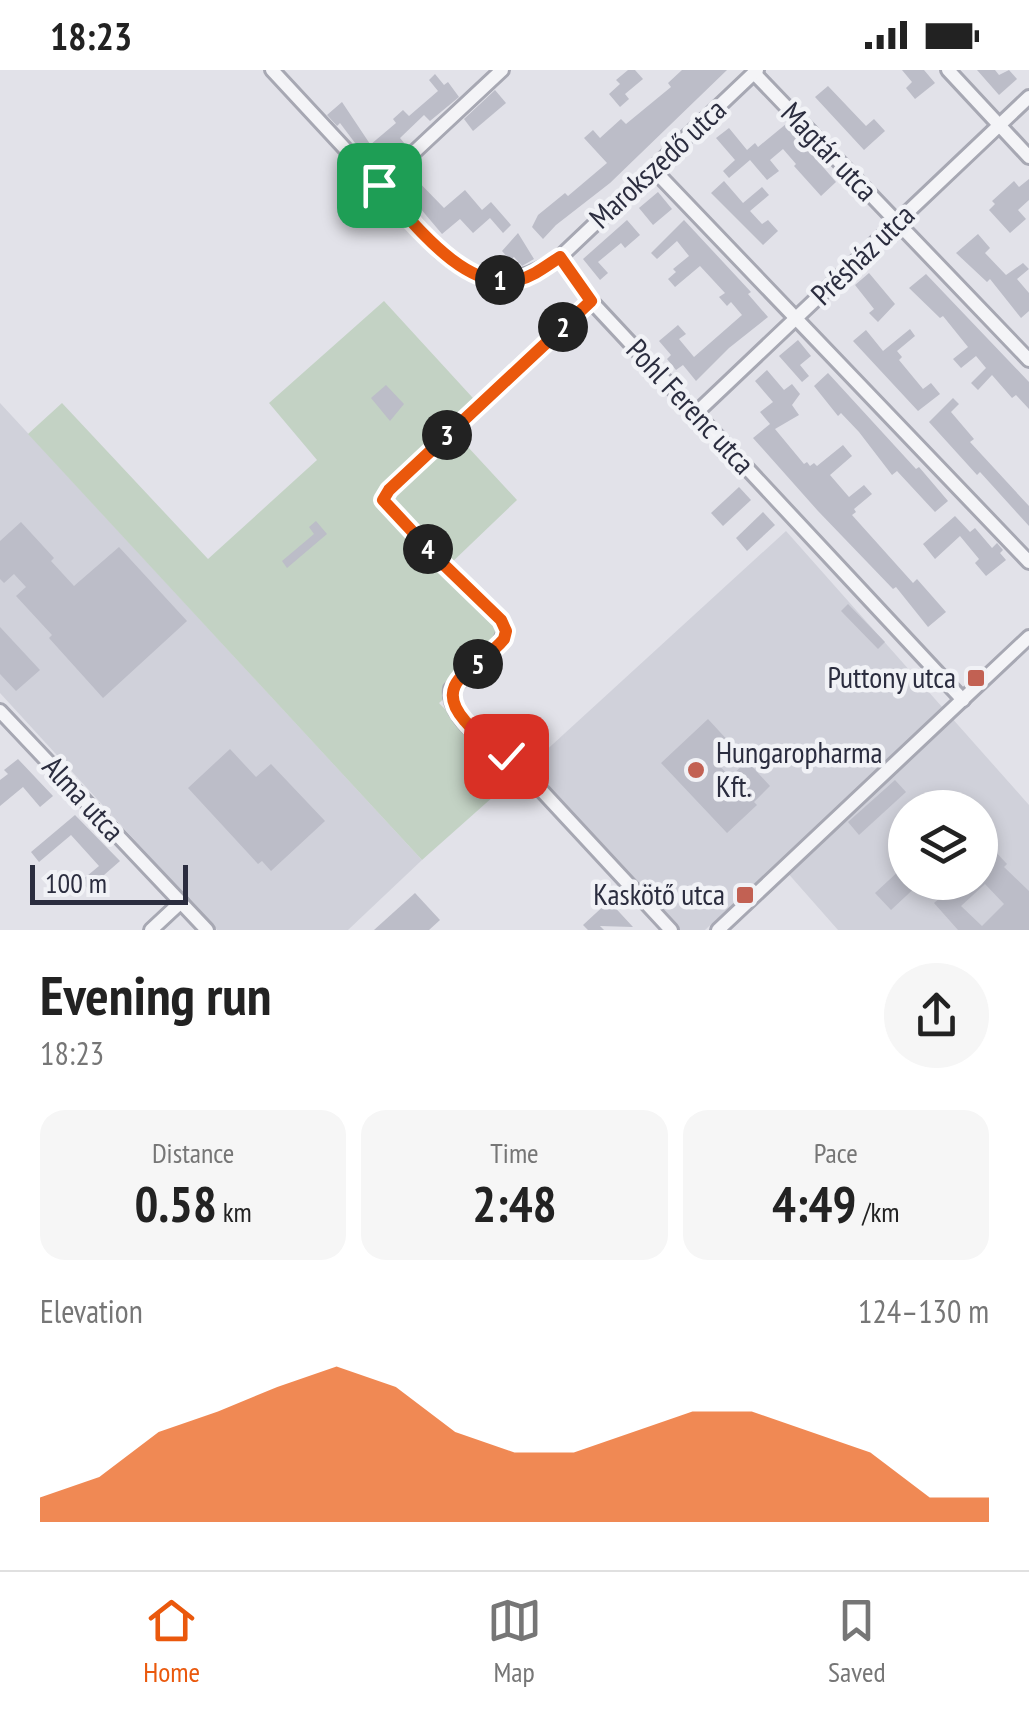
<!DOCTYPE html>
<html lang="en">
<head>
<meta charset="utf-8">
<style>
	:root { --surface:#fff; --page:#f6f6f6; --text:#222; --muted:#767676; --line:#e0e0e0; --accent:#ea580c }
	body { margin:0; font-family:"PT Sans Narrow",sans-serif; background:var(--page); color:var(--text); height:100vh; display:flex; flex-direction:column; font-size:38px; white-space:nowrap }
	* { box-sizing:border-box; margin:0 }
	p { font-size:32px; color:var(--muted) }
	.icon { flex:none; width:55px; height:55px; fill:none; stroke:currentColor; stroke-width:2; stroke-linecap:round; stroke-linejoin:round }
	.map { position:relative; height:860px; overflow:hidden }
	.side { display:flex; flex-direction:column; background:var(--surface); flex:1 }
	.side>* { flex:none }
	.fabs { position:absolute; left:888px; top:720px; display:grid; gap:20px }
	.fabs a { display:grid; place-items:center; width:110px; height:110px; border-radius:50%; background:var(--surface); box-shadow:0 5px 15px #0003; font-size:50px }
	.scale { position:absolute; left:30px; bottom:25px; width:158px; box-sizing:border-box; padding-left:10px; border:5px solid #2b2d3f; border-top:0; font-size:28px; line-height:35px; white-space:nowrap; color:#2b2d3f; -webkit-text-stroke:8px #f1f2f6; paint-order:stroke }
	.pin { position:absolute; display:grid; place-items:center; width:85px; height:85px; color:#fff; margin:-42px; border-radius:20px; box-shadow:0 5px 15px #0006 }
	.km { position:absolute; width:50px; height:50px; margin:-25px; border-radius:50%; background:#222; color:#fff; font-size:28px; line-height:50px; text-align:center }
	.round { display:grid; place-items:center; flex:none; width:105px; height:105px; border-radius:52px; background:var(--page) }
	.summary { display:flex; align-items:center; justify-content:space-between; height:170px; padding:0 40px }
	h1 { font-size:55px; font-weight:700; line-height:75px }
	.figures { display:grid; grid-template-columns:repeat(3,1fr); gap:15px; height:170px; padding:10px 40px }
	.figures div { display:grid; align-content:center; border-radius:25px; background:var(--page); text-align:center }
	.figures b { font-size:50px; font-weight:700 }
	.figures small { font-size:28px; font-weight:400 }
	.figures p { font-size:28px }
	.chart { height:280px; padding:20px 40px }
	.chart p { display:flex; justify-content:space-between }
	.chart svg { width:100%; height:180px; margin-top:10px; fill:var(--accent); opacity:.7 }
	.status { display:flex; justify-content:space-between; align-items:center; height:70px; padding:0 50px; background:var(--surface); direction:ltr }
	.status svg { height:28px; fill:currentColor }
	.dock { display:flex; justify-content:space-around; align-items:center; height:140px; border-top:2px solid var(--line); background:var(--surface); font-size:28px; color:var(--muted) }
	.dock a { display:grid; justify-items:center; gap:5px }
	.dock .active { color:var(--accent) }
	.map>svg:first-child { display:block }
</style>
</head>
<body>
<div class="status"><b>18:23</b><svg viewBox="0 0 49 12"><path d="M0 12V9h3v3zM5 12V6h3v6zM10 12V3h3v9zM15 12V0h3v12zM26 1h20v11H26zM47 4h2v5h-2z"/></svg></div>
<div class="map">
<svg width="1029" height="860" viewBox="0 0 1029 860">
	<rect width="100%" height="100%" fill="#e2e2e9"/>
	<g fill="#d0d1da" fill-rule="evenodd">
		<path d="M0 333 422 790 348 860H217L0 623Z"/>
		<path d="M786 461 1029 735V860H838L778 792 705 860H674L529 696ZM905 738H980V812H905Z"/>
	</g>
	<path fill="#c3d2c4" d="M384 231 483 339 455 363 517 430 447 497 514 566 439 633 513 709 422 790 28 364 62 333 208 489 317 390 269 333Z"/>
	<g fill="#bcbdc8" fill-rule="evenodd">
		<path d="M628 0H635L643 9 625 24 629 29 620 37 609 24 620 14 616 10Z"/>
		<path d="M682 0H727L610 113 556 155 543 169 532 157 538 145 565 123 568 126 607 93 584 68 593 60 600 68 621 49 626 54 671 17 668 13Z"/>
		<path d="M902 0H924L935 13 915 29 906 18 912 12Z"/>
		<path d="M977 0H995L999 5 1009 0 1017 9 999 25Z"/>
		<path d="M435 4 444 15 448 12 459 27 430 51 424 45 400 68 405 74 395 83 393 79 382 88 370 75 396 53 393 49 403 40 409 46 438 21 429 10Z"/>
		<path d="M828 16 866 56 874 49 885 61 864 80 815 27Z"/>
		<path d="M495 20 506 33 473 61 464 49Z"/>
		<path d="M342 32 370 74 361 81 340 53 337 56 327 45Z"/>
		<path d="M786 54 836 112 821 126 794 96 796 94 783 79 770 90 779 101 767 110 750 90 729 108 723 101 735 90 716 68 729 58 747 80 755 73 758 77Z"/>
		<path d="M409 102 444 138 465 120 482 140 491 132 511 155 503 163 490 148 473 163 460 149 442 164 398 112Z"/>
		<path d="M1029 109V130L1018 140 1026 149 1010 163 989 140 995 134 992 131 1014 111 1019 117Z"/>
		<path d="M724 111 743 133 762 117 769 125 750 141 762 154 768 150 778 161 763 175 711 123Z"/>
		<path d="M658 122 672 139 653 155 639 138Z"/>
		<path d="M627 150 640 165 625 178 621 173 598 192 608 203 600 210 583 189Z"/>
		<path d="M684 150 751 222 748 224 768 247 729 278 696 311 683 295 676 300 667 289 671 285 659 271 678 255 686 264 679 269 694 287 742 245 731 232 727 236 719 227 725 223 700 196 675 217 668 209 676 202 673 199 689 186 677 171 657 189 651 183Z"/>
		<path d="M518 163 534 189 522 196 514 187 510 190 502 181Z"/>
		<path d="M978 164 990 178 985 183 1006 205 1023 193 1029 199 1017 209 1029 223V241L1021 248 990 209 987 212 956 183Z"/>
		<path d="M869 203 895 234 878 252 869 243 874 239 855 215Z"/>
		<path d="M926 204 1029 312V339L1016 325 1012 328 992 305 978 320 971 313 986 298 976 286 961 298 953 289 968 277 943 246 940 248 909 218Z"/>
		<path d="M910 259 915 266 897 281 902 287 899 290 923 319 931 313 940 324 918 341 853 271 866 260 883 281Z"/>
		<path d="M798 270 811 286 800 295 809 306 802 312 779 286Z"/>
		<path d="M767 300 784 320 792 314 800 324 792 335 799 345 775 359 804 394 807 392 810 396 814 393 817 396 843 375 852 386 830 405 849 427 864 415 872 424 854 439 856 442 852 445 913 513 917 509 946 542 928 557 896 517 893 519 818 441 753 368 770 354 760 342 773 332 755 311Z"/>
		<path d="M828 303 916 399 919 397 948 431 935 442 897 401 892 405 859 362 841 343 838 346 814 316Z"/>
		<path d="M386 315 404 334 390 351 371 328Z"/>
		<path d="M953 328 959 334 951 342 974 369 970 372 1029 436V456L980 402 977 405 929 352Z"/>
		<path d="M739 417 751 430 723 456 711 443Z"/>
		<path d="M763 442 775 455 747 481 736 468Z"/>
		<path d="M955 446 970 462 975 458 992 478 997 473 1003 480 1000 483 1006 490 986 506 975 493 979 489 960 466 935 489 923 474Z"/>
		<path d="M316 451 327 464 287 498 282 491 314 464 309 457Z"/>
		<path d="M21 452 54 488 51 491 74 516 119 477 187 551 103 628 49 568 52 565 16 526 26 517 14 504 4 513 0 509V471Z"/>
		<path d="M848 534 885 572 878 579 841 541Z"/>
		<path d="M0 557 40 600 16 621 0 604Z"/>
		<path d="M708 649 731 674 714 690 730 707 747 691 770 716 754 732 757 735 727 763 661 693Z"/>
		<path d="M230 679 256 707 271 694 325 751 271 801 262 791 258 794 188 718Z"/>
		<path d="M18 689 53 726 40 737 23 717 0 736V710L8 704 4 700Z"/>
		<path d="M895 710 906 722 859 765 848 752Z"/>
		<path d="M75 745 120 791 88 819 81 811 99 796 71 765 39 792 31 782Z"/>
		<path d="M992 778 1007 794 1004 797 1029 821V860H958L934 833 949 820 943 812H980V790ZM985 814 1004 834 982 856 961 836Z"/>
		<path d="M900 782 905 787V812H921L891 840 875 823 902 798 893 788Z"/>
		<path d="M415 823 440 850 429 860H374Z"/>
		<path d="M609 831 633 857 600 856 604 860H588L583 855Z"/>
	</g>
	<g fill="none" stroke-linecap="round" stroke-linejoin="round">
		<g stroke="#a7a8b3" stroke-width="18">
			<g id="minor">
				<path d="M272 0 441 182C487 219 513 218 560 187L591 231 963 630"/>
				<path d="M948 0 1029 87"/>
				<path d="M754 3 1029 290"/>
				<path d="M653 99 1029 492"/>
				<path d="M379 115 502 0"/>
				<path d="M560 187 757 0"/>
				<path d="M591 231 389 421 383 429 439 491 501 550 505 561 499 575 451 619C447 649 494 679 516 693L671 860"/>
				<path d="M696 343 1029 27"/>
				<path d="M0 641 207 860"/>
				<path d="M151 860 181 832"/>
				<path d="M718 860 1029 567"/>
			</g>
		</g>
		<use href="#minor" stroke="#f4f4f7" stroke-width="12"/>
	</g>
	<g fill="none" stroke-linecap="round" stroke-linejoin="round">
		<g stroke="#fff" stroke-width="20">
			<path id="route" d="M379 115C411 149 464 223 518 210 534 206 546 196 560 187L591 231 389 420 383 430 439 490 501 550 506 561 504 569C481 598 429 610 465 651 477 664 489 678 506 686"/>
		</g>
		<use href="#route" stroke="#ea580c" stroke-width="12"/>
	</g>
	<g fill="#c26153" stroke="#f1f2f6" stroke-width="4">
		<rect x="966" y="598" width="20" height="20" rx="5"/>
		<circle cx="696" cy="700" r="10"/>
		<rect x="735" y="815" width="20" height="20" rx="5"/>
	</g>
	<g text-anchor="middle" stroke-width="9" stroke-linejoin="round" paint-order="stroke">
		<g font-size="30" fill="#2b2d3f" stroke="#f1f2f6">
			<text transform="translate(829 82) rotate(46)" y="10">Magtár utca</text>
			<text transform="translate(658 94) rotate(-43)" y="10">Marokszedő utca</text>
			<text transform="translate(863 185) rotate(-44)" y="10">Présház utca</text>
			<text transform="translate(690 337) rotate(47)" y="10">Pohl Ferenc utca</text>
			<text transform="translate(83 729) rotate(47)" y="10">Alma utca</text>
		</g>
		<g font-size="30" fill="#2b2d3f" stroke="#f1f2f6" text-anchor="end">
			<text x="956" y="618">Puttony utca</text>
			<text x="716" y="693" text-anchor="start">Hungaropharma<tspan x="716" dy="34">Kft.</tspan></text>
			<text x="725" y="835">Kaskötő utca</text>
		</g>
	</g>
</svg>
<div class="fabs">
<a><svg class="icon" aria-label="layers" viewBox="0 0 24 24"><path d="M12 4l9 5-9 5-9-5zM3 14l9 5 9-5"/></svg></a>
</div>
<div class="scale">100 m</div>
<div class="pin" style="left:379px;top:115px;background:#1e9e55"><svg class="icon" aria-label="arrive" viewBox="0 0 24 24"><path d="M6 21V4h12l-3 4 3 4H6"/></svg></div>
<div class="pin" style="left:506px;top:686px;background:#d93025"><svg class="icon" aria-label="check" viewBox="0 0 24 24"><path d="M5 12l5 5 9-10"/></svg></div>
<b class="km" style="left:500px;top:210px">1</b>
<b class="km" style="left:563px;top:257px">2</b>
<b class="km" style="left:447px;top:365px">3</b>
<b class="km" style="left:428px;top:479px">4</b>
<b class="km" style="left:478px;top:594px">5</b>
</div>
<section class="side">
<div class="summary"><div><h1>Evening run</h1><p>18:23</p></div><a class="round"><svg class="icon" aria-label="share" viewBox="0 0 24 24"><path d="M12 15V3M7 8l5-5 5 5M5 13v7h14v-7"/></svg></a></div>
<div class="figures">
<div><p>Distance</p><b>0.58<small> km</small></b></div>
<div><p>Time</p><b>2:48</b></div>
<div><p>Pace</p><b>4:49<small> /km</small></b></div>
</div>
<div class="chart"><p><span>Elevation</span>124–130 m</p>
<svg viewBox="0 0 160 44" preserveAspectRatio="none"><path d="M0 44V38L10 33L20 22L30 17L40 11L50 6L60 11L70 22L80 27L90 27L100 22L110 17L120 17L130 22L140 27L150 38L160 38V44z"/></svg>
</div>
</section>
<nav class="dock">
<a class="active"><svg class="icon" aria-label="home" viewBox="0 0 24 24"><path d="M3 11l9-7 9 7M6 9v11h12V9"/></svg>Home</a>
<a><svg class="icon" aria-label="map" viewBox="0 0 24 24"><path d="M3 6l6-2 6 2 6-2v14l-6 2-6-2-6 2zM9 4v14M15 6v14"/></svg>Map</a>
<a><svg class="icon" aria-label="saved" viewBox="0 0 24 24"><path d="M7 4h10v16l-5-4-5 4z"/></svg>Saved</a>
</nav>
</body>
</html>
